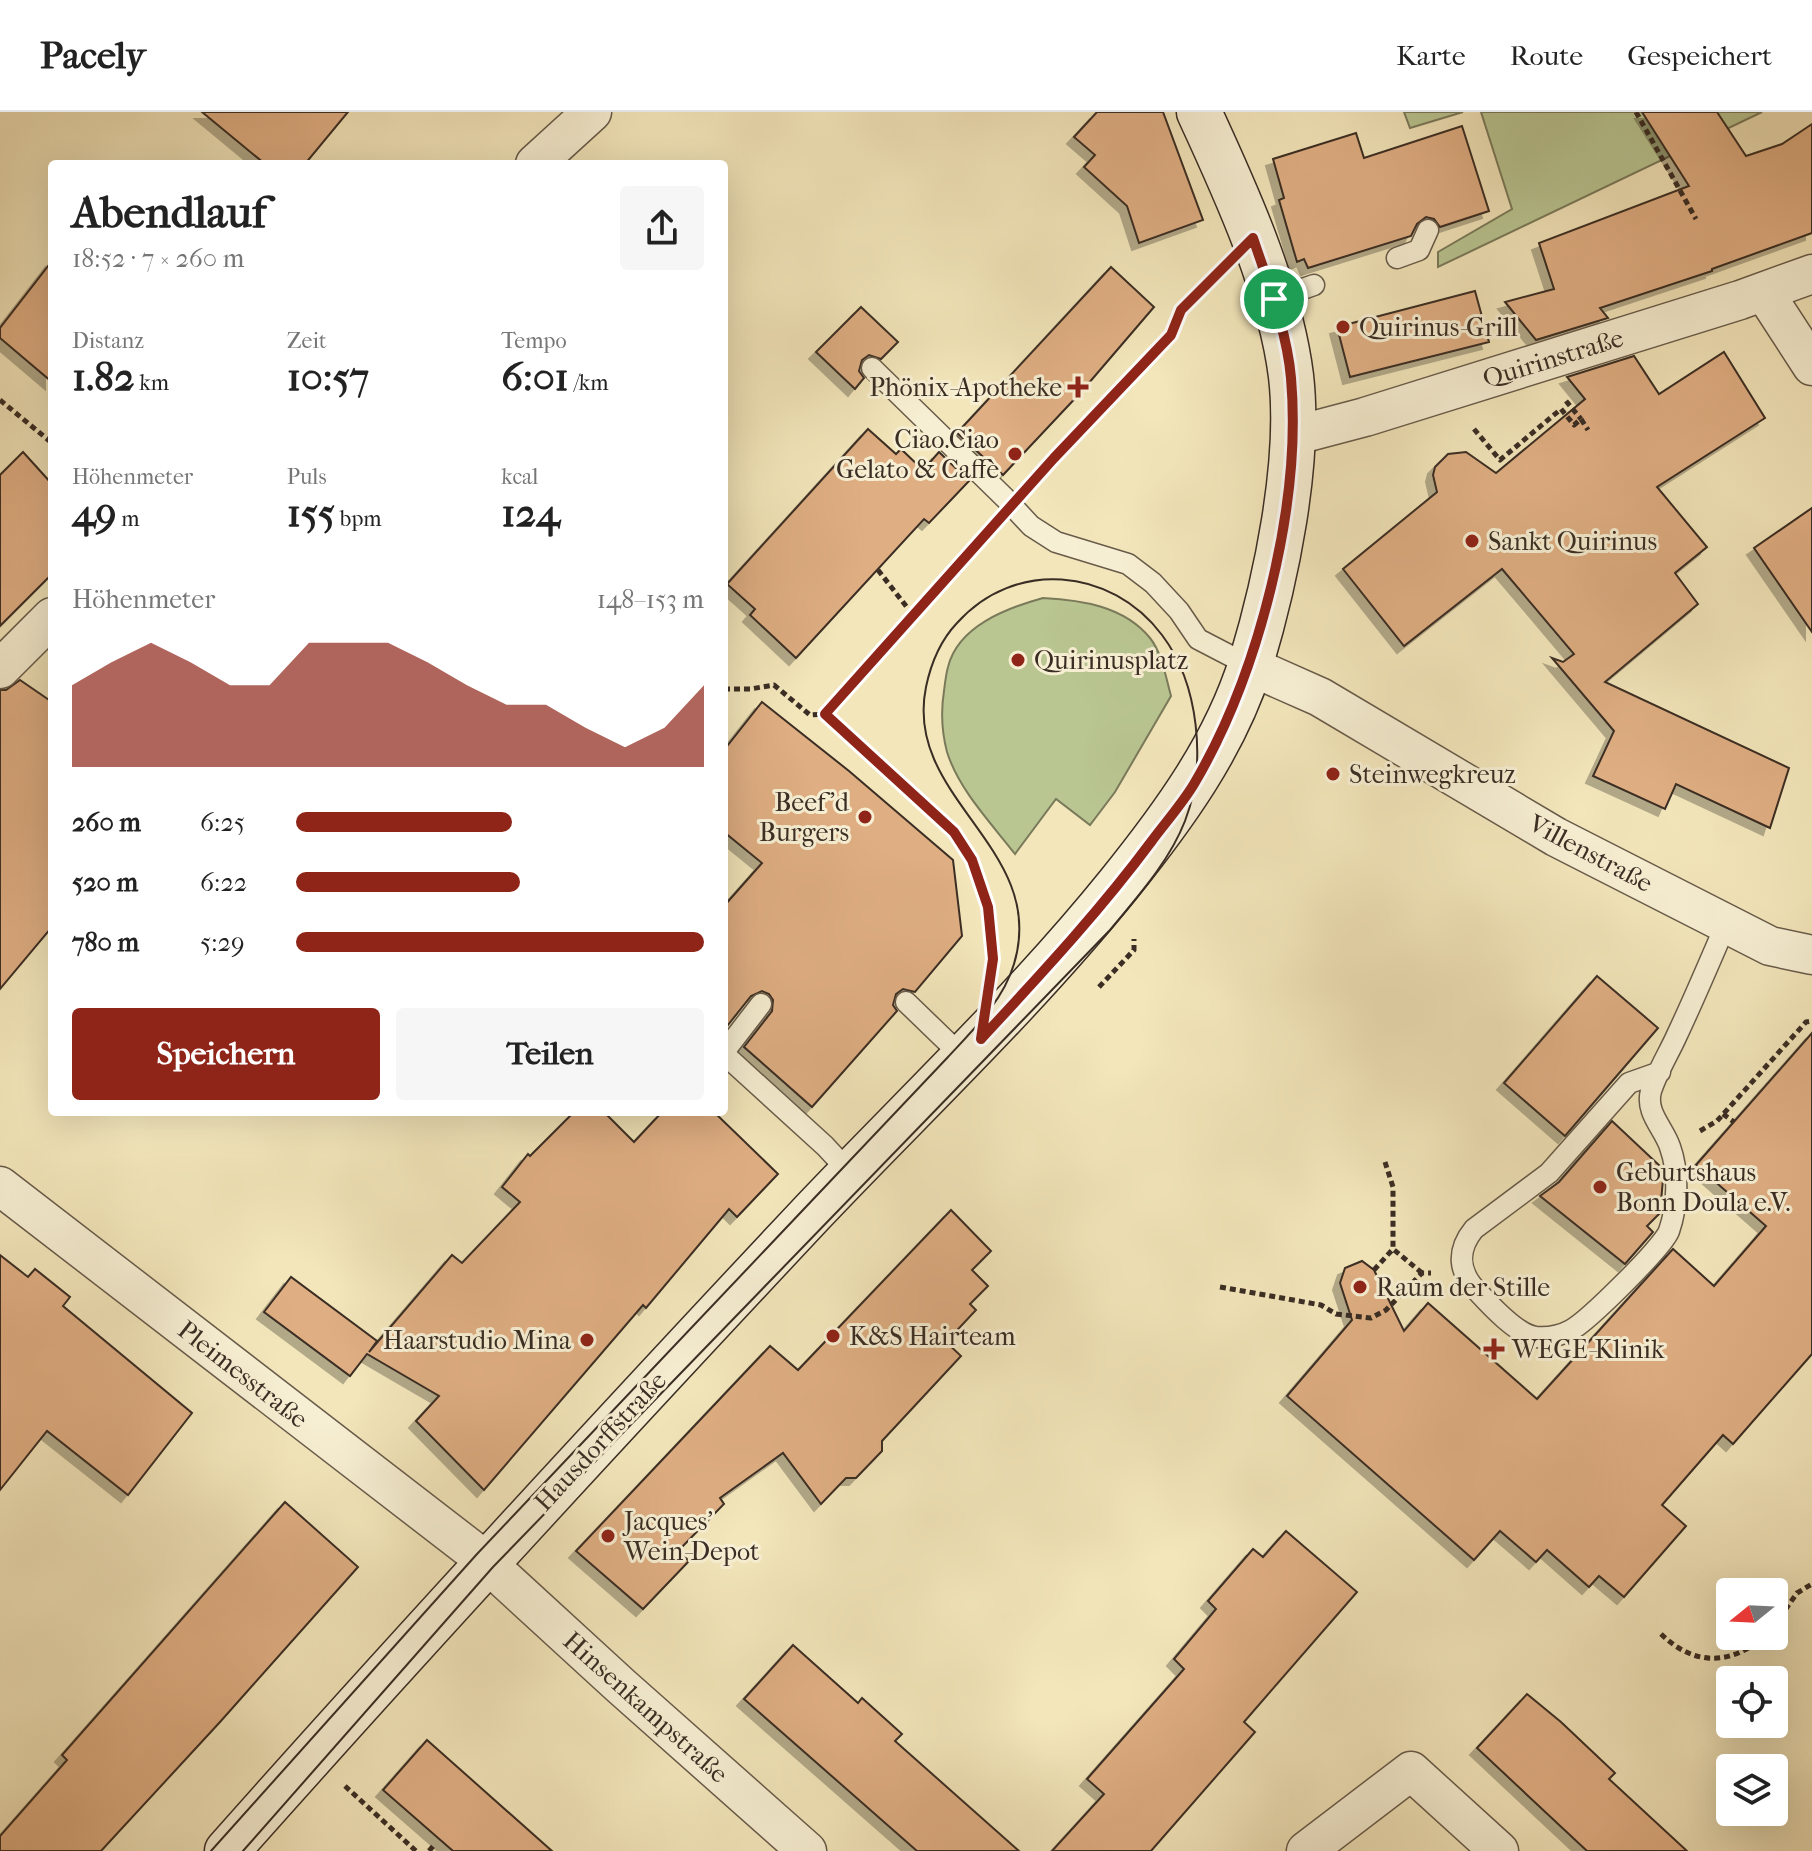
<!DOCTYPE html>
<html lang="de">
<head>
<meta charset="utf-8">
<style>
	:root { --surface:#fff; --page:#f6f6f6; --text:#222; --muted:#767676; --line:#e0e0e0; --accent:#8f2418 }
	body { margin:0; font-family:"IM FELL French Canon",serif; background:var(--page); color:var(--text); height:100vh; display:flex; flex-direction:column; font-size:30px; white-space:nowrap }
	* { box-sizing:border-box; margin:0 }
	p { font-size:26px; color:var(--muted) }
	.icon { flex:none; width:44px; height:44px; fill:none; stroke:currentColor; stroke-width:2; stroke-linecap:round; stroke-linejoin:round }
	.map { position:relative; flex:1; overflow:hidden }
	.drawer { position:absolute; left:48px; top:48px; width:680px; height:956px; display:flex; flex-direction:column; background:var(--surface); border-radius:8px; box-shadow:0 8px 32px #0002 }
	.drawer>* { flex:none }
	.needle { width:52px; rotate:252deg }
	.buttons { position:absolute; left:1716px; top:1466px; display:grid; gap:16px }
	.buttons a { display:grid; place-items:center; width:72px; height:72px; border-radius:8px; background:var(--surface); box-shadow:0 8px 32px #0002; font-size:40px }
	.pin { position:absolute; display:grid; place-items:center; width:68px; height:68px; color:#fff; margin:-34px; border:4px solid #fff; border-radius:50%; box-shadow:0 2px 8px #0007 }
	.round { display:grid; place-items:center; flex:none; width:84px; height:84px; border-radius:8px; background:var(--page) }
	.summary { display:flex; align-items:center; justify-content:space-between; height:136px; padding:0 24px }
	h1 { font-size:44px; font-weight:700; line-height:60px }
	.stats { display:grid; grid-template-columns:repeat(3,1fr); gap:12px; height:136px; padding:8px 24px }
	.stats div { display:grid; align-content:center }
	.stats b { font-size:40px; font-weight:700 }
	.stats small { font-size:22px; font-weight:400 }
	.stats p { font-size:22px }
	.chart { height:224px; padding:16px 24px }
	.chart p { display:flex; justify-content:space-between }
	.chart svg { width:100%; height:144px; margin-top:8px; fill:var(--accent); opacity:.7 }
	.primary-button { display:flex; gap:16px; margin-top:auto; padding:16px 24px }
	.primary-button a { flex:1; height:92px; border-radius:8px; background:var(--accent); color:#fff; font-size:32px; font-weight:700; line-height:92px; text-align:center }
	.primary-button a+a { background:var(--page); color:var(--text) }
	ul { padding:0 24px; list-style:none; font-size:26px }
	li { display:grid; grid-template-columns:128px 96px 1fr; align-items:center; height:60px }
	li i { height:20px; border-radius:10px; background:var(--accent) }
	header { display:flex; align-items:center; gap:48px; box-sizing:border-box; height:112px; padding:0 40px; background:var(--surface); border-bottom:2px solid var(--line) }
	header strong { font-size:38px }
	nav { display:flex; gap:44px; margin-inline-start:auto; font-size:28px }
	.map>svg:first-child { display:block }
</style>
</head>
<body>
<header>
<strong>Pacely</strong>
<nav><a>Karte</a><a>Route</a><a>Gespeichert</a></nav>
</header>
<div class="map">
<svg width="1812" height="1739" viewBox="0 0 1812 1739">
	<defs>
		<filter id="shadow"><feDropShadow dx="-7" dy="7" stdDeviation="0" flood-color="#0004"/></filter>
	</defs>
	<rect width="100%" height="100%" fill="#f3e6bb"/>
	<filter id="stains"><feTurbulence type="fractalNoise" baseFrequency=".0025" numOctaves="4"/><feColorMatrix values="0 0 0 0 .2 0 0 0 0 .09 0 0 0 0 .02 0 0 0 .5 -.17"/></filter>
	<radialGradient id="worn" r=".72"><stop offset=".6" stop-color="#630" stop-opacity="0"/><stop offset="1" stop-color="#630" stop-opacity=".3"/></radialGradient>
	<g fill="#b9c692" stroke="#7a7a5b" stroke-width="2">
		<path d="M1404 0H1463L1410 16Z"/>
		<path d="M1481 0H1762L1438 155V140L1512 97Z"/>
		<path d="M1043 486C1081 488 1124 494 1150 526 1162 541 1166 566 1171 584L1115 680 1090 713 1056 687 1015 742C991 711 959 678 947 640 942 621 941 598 944 579 945 571 946 562 948 555 958 514 1007 496 1043 486Z"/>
	</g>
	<g fill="#dfae83" stroke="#3a2d24" stroke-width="2" filter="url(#shadow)">
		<path d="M202 0H348L305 52H265Z"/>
		<path d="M1097 0H1163L1203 108 1139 131 1127 94 1084 55 1095 43 1074 25Z"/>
		<path d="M1642 0H1717L1746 44 1782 32 1812 12V121L1712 157V159L1600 196 1608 206 1536 228 1505 190 1554 177 1539 131 1689 74Z"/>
		<path d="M1462 14 1489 99 1440 115 1434 107 1426 105 1417 112 1411 124 1308 156 1304 147 1297 150 1279 88 1284 86 1273 47 1356 21 1364 46Z"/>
		<path d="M52 149V270L0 226V216Z"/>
		<path d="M1111 155 1154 195 1082 279 1003 363 957 321Z"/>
		<path d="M1475 179 1489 230 1350 265 1337 215Z"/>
		<path d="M861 195 898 230 881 247 869 243 862 248 859 259 864 266 855 277 816 240Z"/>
		<path d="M1724 240 1765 306 1657 375 1707 435 1675 461 1698 492 1605 570 1789 656 1770 716 1676 672 1665 697 1593 664 1614 619 1552 546 1563 550 1574 542 1502 457 1404 534 1343 457 1437 380 1433 363 1435 355 1448 342 1466 340 1496 361 1585 287 1567 265 1634 244 1659 282Z"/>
		<path d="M868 317 896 342 901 337 923 358 939 340 969 369 929 411 924 407 796 546 750 503 755 497 727 472Z"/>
		<path d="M23 340 52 372V462L0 514V363Z"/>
		<path d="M1812 396V520L1754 436Z"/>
		<path d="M20 568 52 590V815L0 877V578H6Z"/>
		<path d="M762 590 849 659 953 748 962 824 915 880 903 877 896 882 893 893 897 899 812 995 744 935 772 899 773 888 769 882 762 879 751 884 724 918V794L762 751 724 720V638Z"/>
		<path d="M1597 864 1658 916 1565 1024 1504 971Z"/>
		<path d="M1812 921V1242L1733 1332 1723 1323 1662 1393 1686 1414 1624 1485 1599 1464 1589 1475 1547 1438 1536 1450 1500 1419 1474 1448 1287 1284 1352 1208 1340 1171 1345 1156 1362 1149 1374 1158 1404 1219 1428 1191 1537 1287 1673 1137 1714 1174 1766 1114 1696 1053Z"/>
		<path d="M574 1000H604L634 1030 662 1000H714L778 1062 737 1105 729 1097 646 1196 643 1193 484 1378 416 1309 439 1284 367 1242 350 1264 264 1200 291 1165 377 1229 369 1240 452 1143 462 1151 520 1090 502 1075 528 1042 530 1044Z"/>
		<path d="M1612 1009 1662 1056 1663 1067 1660 1101 1647 1114 1653 1120 1625 1152 1540 1084 1559 1070Z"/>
		<path d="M951 1098 991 1139 972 1158 988 1174 970 1192 976 1198 946 1230 961 1244 882 1329V1339L856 1366H846L821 1392 783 1341 720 1386 724 1392 678 1439 689 1449 643 1497 576 1439 770 1234 798 1258Z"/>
		<path d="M0 1143 28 1165 35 1157 70 1185 63 1194 192 1301 128 1383 47 1319 0 1378Z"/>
		<path d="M285 1390 358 1455 220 1610 101 1739H0V1724L67 1648 62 1643Z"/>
		<path d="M1286 1419 1357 1480 1244 1610 1255 1620 1151 1739H1052L1104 1682 1087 1667 1184 1557 1174 1547 1216 1497 1208 1489 1253 1437 1263 1445Z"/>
		<path d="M793 1533 858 1591 862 1586 902 1622 895 1629 1019 1739H917L744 1587Z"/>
		<path d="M1527 1582 1561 1610 1615 1661 1609 1667 1687 1739H1587L1477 1636Z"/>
		<path d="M427 1628 552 1739H453L383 1678Z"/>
	</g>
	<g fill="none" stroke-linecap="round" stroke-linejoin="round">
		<g stroke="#685b4a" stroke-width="23">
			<g id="service">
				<path d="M1397 146 1419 138 1428 118"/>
				<path d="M1274 187 1314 173"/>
				<path d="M872 256 1005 386 1031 414 1056 430 1128 452 1153 471 1179 499 1198 527 1250 554"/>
				<path d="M906 890 964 946"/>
				<path d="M724 940 761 892"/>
				<path d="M724 942 825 1034 851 1062"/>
				<path d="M1660 960 1629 971 1549 1061 1474 1117C1456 1139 1458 1161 1479 1181 1491 1194 1518 1223 1536 1225 1549 1226 1560 1224 1571 1218 1588 1209 1663 1135 1669 1119 1678 1093 1679 1060 1670 1035 1664 1016 1645 1001 1651 979 1657 960 1669 941 1677 923 1694 887 1710 849 1726 812"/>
			</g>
		</g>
		<g stroke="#685b4a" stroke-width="41">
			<g id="minor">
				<path d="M535 52 592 0"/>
				<path d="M1764 180 1812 254"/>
				<path d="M1293 324 1365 305 1740 188 1812 162"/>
				<path d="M1250 554 1320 585 1556 725 1770 834 1812 843"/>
				<path d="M0 557 52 505"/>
				<path d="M0 1074 477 1442 621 1574 807 1739"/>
				<path d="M1306 1739 1411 1659 1499 1739"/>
			</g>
		</g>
		<g stroke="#3a2d24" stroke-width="47">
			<path id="secondary" d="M227 1739C418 1524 613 1313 810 1103 914 993 1024 890 1119 772 1173 705 1225 634 1251 551 1276 468 1301 350 1291 264 1280 176 1236 80 1199 0"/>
		</g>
		<g stroke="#3a2d24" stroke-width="5" stroke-dasharray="6 4" stroke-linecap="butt">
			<path d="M1636 0 1696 107"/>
			<path d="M0 288 52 331"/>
			<path d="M1566 289 1581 307"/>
			<path d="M1474 317 1500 348 1561 297 1574 313 1581 307 1588 318"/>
			<path d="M1033 369 1171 223 1181 198 1217 162"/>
			<path d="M878 458 913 503"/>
			<path d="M724 577H750L774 573 810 603 825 602"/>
			<path d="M825 602 989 418"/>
			<path d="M825 602 954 720 972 748 988 795 993 844"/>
			<path d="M1099 875 1134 838V827"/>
			<path d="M1723 1002 1734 1010"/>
			<path d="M1700 1019 1717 1009 1806 910 1812 909"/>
			<path d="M1385 1050 1393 1075V1137"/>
			<path d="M1374 1158 1393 1137 1422 1161"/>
			<path d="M1220 1175 1321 1193 1336 1202 1371 1206 1386 1198 1422 1161H1431"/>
			<path d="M1774 1514 1797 1481 1812 1472"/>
			<path d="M1661 1522C1695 1555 1731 1553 1765 1524"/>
			<path d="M345 1674 416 1739"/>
			<path d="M429 1739 435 1732"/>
		</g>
		<use href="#service" stroke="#f7efd3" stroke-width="20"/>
		<use href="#minor" stroke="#f7efd3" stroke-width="38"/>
		<use href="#secondary" stroke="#f7efd3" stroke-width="44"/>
		<path stroke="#3a2d24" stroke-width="2" d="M211 1739 477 1442 948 945C973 918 1003 889 1014 852 1049 736 903 687 926 575 931 551 940 529 957 511 1014 447 1111 455 1162 523 1199 572 1207 652 1185 709 1169 750 1138 784 1110 818L493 1455 243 1739"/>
	</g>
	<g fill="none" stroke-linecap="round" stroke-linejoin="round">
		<g stroke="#fff" stroke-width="16">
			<path id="route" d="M1253 126C1268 171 1287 219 1291 266 1302 393 1259 562 1194 672 1182 692 1165 711 1151 730 1099 800 1040 863 981 927L993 847 988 795 972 748 954 720 825 602 1054 346 1171 223 1181 198Z"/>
		</g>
		<use href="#route" stroke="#8f2418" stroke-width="10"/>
	</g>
	<g fill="#8f2418" stroke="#f7efd3" stroke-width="3">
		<circle cx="1343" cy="215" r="8"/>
		<path d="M1074 263h8v8h8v8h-8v8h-8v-8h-8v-8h8z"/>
		<circle cx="1015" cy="342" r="8"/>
		<circle cx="1472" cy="429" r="8"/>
		<circle cx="1018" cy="548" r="8"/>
		<circle cx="1333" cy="662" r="8"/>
		<circle cx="865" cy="705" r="8"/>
		<circle cx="1600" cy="1075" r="8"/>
		<circle cx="1360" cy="1175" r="8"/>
		<circle cx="833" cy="1224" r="8"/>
		<circle cx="587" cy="1228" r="8"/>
		<path d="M1490 1225h8v8h8v8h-8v8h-8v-8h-8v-8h8z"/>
		<circle cx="608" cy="1424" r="8"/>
	</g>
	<g text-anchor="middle" stroke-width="6" stroke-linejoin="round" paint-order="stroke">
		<g font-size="26" fill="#3a2d24" stroke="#f7efd3" text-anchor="start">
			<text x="1359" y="224">Quirinus-Grill</text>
			<text x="1062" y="284" text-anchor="end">Phönix-Apotheke</text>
			<text x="999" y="336" text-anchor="end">Ciao.Ciao<tspan x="999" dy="30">Gelato &amp; Caffè</tspan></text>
			<text x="1488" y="438">Sankt Quirinus</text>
			<text x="1034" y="557">Quirinusplatz</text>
			<text x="1349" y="671">Steinwegkreuz</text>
			<text x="849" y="699" text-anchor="end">Beef'd<tspan x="849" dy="30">Burgers</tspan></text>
			<text x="1616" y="1069">Geburtshaus<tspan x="1616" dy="30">Bonn Doula e.V.</tspan></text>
			<text x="1376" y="1184">Raum der Stille</text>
			<text x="849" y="1233">K&amp;S Hairteam</text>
			<text x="571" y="1237" text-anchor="end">Haarstudio Mina</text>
			<text x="1512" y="1246">WEGE-Klinik</text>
			<text x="624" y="1418">Jacques'<tspan x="624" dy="30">Wein-Depot</tspan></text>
		</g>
		<g font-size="26" fill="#3a2d24" stroke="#f7efd3">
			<text transform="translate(1553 246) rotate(-17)" y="9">Quirinstraße</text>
			<text transform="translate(1591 741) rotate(28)" y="9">Villenstraße</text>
			<text transform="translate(243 1262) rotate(38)" y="9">Pleimesstraße</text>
			<text transform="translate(600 1329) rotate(-47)" y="9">Hausdorffstraße</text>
			<text transform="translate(646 1595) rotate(42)" y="9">Hinsenkampstraße</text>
		</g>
	</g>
	<rect width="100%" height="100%" filter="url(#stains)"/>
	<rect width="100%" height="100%" fill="url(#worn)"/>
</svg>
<div class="buttons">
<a><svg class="needle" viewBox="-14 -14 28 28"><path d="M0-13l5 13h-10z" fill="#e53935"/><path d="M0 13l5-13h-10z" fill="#767676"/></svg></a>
<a><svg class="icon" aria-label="locate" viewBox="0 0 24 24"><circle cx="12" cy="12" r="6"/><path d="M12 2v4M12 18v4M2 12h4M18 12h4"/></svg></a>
<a><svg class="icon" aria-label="layers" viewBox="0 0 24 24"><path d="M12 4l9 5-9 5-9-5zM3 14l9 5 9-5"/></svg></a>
</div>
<div class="pin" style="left:1274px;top:187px;background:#1e9e55"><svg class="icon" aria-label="arrive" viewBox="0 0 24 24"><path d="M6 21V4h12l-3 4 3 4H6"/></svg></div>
<section class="drawer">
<div class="summary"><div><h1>Abendlauf</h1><p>18:52 · 7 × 260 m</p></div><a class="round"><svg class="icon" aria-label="share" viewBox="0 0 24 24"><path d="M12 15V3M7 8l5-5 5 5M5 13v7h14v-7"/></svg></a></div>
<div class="stats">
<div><p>Distanz</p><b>1.82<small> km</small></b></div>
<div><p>Zeit</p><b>10:57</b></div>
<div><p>Tempo</p><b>6:01<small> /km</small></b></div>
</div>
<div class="stats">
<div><p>Höhenmeter</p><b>49<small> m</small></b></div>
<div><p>Puls</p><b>155<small> bpm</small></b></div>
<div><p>kcal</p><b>124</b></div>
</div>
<div class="chart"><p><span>Höhenmeter</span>148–153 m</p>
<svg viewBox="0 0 160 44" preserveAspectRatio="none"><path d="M0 44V19L10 12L20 6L30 12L40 19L50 19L60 6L70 6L80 6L90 12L100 19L110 25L120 25L130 32L140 38L150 32L160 19V44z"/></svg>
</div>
<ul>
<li><b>260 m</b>6:25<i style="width:53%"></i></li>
<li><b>520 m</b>6:22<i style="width:55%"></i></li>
<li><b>780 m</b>5:29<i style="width:100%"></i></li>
</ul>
<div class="primary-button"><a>Speichern</a><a>Teilen</a></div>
</section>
</div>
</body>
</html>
